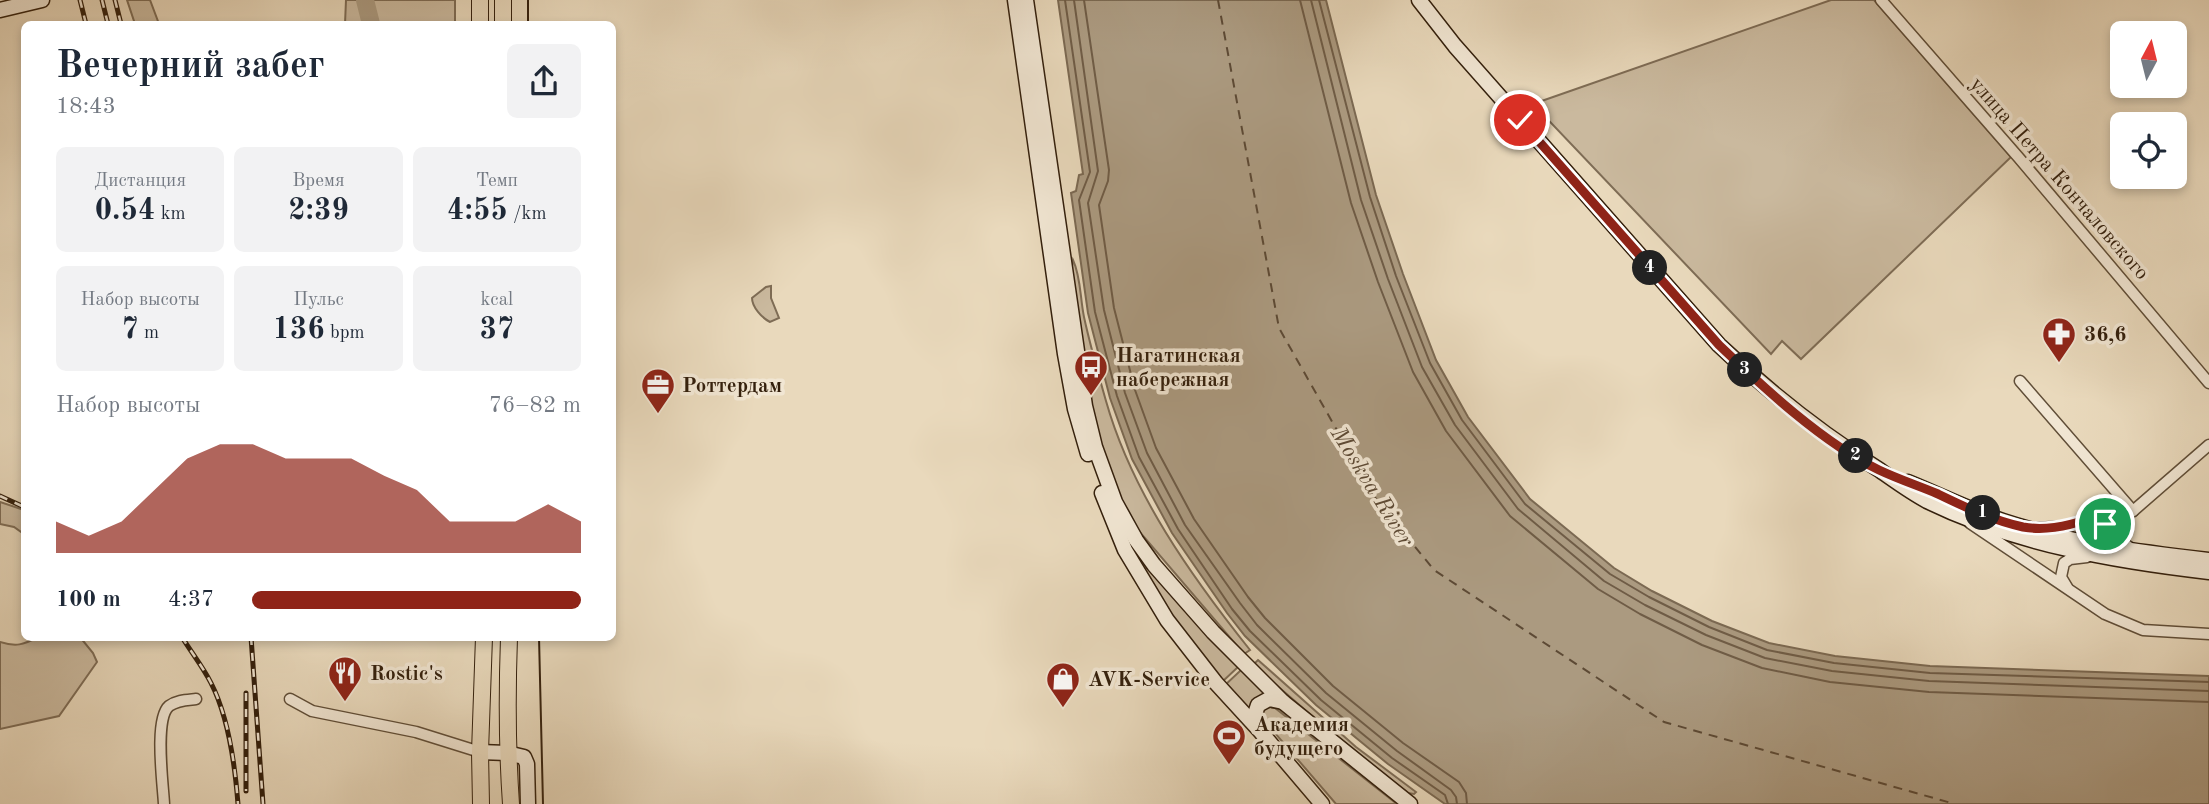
<!DOCTYPE html>
<html lang="ru">
<head>
<meta charset="utf-8">
<style>
	:root { --surface:#fff; --page:#f2f2f3; --text:#1f2937; --muted:#747a83; --accent:#8f2418 }
	body { margin:0; font-family:"Old Standard TT",serif; background:var(--page); color:var(--text); height:100vh; display:flex; flex-direction:column; font-size:26px; white-space:nowrap }
	* { box-sizing:border-box; margin:0 }
	p { font-size:23px; color:var(--muted) }
	.icon { flex:none; width:38px; height:38px; fill:none; stroke:currentColor; stroke-width:2; stroke-linecap:round; stroke-linejoin:round }
	.map { position:relative; flex:1; overflow:hidden }
	.details { position:absolute; left:21px; top:21px; width:595px; height:620px; display:flex; flex-direction:column; background:var(--surface); border-radius:10px; box-shadow:0 4px 10px #0003 }
	.details>* { flex:none }
	.needle { width:46px; rotate:7deg }
	.controls { position:absolute; left:2110px; top:21px; display:grid; gap:14px }
	.controls a { display:grid; place-items:center; width:77px; height:77px; border-radius:10px; background:var(--surface); box-shadow:0 4px 10px #0003; font-size:35px }
	.pin { position:absolute; display:grid; place-items:center; width:60px; height:60px; color:#fff; margin:-30px; border:4px solid #fff; border-radius:50%; box-shadow:0 2px 7px #0007 }
	.km { position:absolute; width:35px; height:35px; margin:-18px; border-radius:50%; background:#222; color:#fff; font-size:19px; line-height:35px; text-align:center }
	.round { display:grid; place-items:center; flex:none; width:74px; height:74px; border-radius:10px; background:var(--page) }
	.headline { display:flex; align-items:center; justify-content:space-between; height:119px; padding:0 35px }
	h1 { font-size:38px; font-weight:700; line-height:52px }
	.figures { display:grid; grid-template-columns:repeat(3,1fr); gap:10px; height:119px; padding:7px 35px }
	.figures div { display:grid; align-content:center; border-radius:10px; background:var(--page); text-align:center }
	.figures b { font-size:30px; font-weight:700 }
	.figures small { font-size:19px; font-weight:400 }
	.figures p { font-size:19px }
	.chart { height:196px; padding:14px 35px }
	.chart p { display:flex; justify-content:space-between }
	.chart svg { width:100%; height:126px; margin-top:7px; fill:var(--accent); opacity:.7 }
	ul { padding:0 35px; list-style:none; font-size:23px }
	li { display:grid; grid-template-columns:112px 84px 1fr; align-items:center; height:52px }
	li i { height:18px; border-radius:9px; background:var(--accent) }
	.map>svg:first-child { display:block }
</style>
</head>
<body>
<div class="map">
<svg width="2209" height="804" viewBox="0 0 2209 804">
	<rect width="100%" height="100%" fill="#e9d9bc"/>
	<filter id="stains"><feTurbulence type="fractalNoise" baseFrequency=".00286" numOctaves="4"/><feColorMatrix values="0 0 0 0 .2 0 0 0 0 .09 0 0 0 0 .02 0 0 0 .5 -.17"/></filter>
	<radialGradient id="worn" r=".72"><stop offset=".6" stop-color="#630" stop-opacity="0"/><stop offset="1" stop-color="#630" stop-opacity=".3"/></radialGradient>
	<g fill="#cab99e" stroke="#7e6c55" stroke-width="2">
		<path d="M127 0H150L159 24H135Z"/>
		<path d="M346 0H455V24H345Z"/>
		<path d="M1831 0H1874L2011 157 1801 359 1782 341 1771 354 1533 104Z"/>
		<path d="M1073 260C1081 277 1080 298 1084 317 1090 345 1098 373 1106 401 1132 493 1191 576 1250 650L1244 654 1138 530 1120 498 1098 436 1086 384 1071 273Z"/>
		<path d="M771 286V298L779 318 770 322C762 318 752 307 752 298L766 287Z"/>
		<path d="M0 502 24 510V534L14 527 0 524Z"/>
		<path d="M1127 538 1147 568 1238 667 1221 683 1158 597 1129 546Z"/>
		<path d="M38 637H80L93 653 97 662 59 716 0 729V642C16 647 23 645 38 637Z"/>
		<path d="M1258 660 1356 747 1416 792 1414 794 1408 793 1356 754 1253 665Z"/>
		<path d="M1241 670 1266 693 1254 699 1248 712 1224 686Z"/>
		<path d="M1268 707 1275 708 1397 804H1336L1262 718 1263 710Z"/>
	</g>
	<path fill="#ab9a80" stroke="#7b6952" stroke-width="2" d="M1058 0H1326L1376 195 1403 274 1436 360 1468 417 1530 499 1614 568 1652 591 1712 621 1769 643 1835 656 1930 666 2209 676V804H1445L1388 764 1316 705 1245 636 1227 613 1172 533 1132 459 1110 398 1088 313 1071 193 1076 191 1079 175 1083 174Z"/>
	<g fill="none" stroke-linecap="round" stroke-linejoin="round">
		<g stroke="#6f5c46" stroke-width="2">
			<path d="M1065 0 1090 172 1079 200 1095 312 1117 396 1139 457 1178 529 1232 609 1250 631 1321 700 1392 758 1445 795 1448 804"/>
			<path d="M1074 0 1098 171 1088 203 1104 310 1125 393 1147 453 1185 525 1240 603 1257 625 1326 693 1397 751 1451 790 1456 797 1457 804"/>
			<path d="M1084 0 1109 170 1108 181 1099 205 1114 308 1135 390 1156 448 1194 519 1248 597 1265 618 1333 686 1403 743 1459 782 1466 793 1467 804"/>
			<path d="M1300 0 1351 203 1378 282 1413 372 1446 431 1510 516 1598 589 1640 614 1702 645 1762 668 1830 682 1929 692 2209 702"/>
			<path d="M1311 0 1361 200 1388 279 1422 367 1455 425 1518 509 1604 581 1645 605 1706 635 1765 658 1832 671 1929 681 2209 691"/>
			<path d="M1319 0 1370 197 1396 276 1430 363 1462 420 1525 504 1610 574 1649 597 1709 627 1767 650 1834 663 1930 673 2209 682"/>
		</g>
		<path stroke="#ab9a80" stroke-width="18" d="M365 0 371 24"/>
		<path stroke="#5d4a35" stroke-width="2" stroke-dasharray="9 7" stroke-linecap="butt" d="M1218 0 1279 328 1376 499 1434 570 1664 722 1955 804"/>
		<g stroke="#604e38" stroke-width="13">
			<g id="street">
				<path d="M1881 0 2019 158 2209 383"/>
				<path d="M2020 381 2133 511"/>
				<path d="M2106 512C2105 535 2107 536 2128 546"/>
				<path d="M1970 523 2105 614 2143 630 2209 634"/>
				<path d="M2038 528 2069 526 2106 512 2133 511 2209 445"/>
				<path d="M2067 587 2061 577 2064 563 2070 559 2087 557"/>
				<path d="M290 699 312 711 416 732 480 752"/>
				<path d="M164 804C163 784 154 719 169 706 177 700 187 700 196 699"/>
			</g>
		</g>
		<g stroke="#331f0c" stroke-width="17">
			<g id="secondary">
				<path d="M1015 0 1065 354 1075 409 1088 454"/>
				<path d="M1026 0 1085 406 1095 447 1115 502 1136 540 1154 565 1213 632 1283 702 1410 804"/>
				<path d="M1419 0 1455 46 1719 345C1769 392 1820 433 1878 469 1894 480 1910 492 1927 501 2015 544 2113 561 2209 572"/>
				<path d="M0 10 42 0"/>
				<path d="M1908 482C1940 495 1970 510 2003 521 2070 543 2139 552 2209 560"/>
				<path d="M1102 493 1125 550 1167 620 1216 683 1260 731 1322 804"/>
				<path d="M1258 727 1254 717 1258 705 1269 699 1283 702"/>
				<path d="M480 752 507 753 524 757 527 764 528 804"/>
			</g>
		</g>
		<g stroke="#331f0c" stroke-width="18">
			<g id="primary">
				<path d="M480 0V24"/>
				<path d="M503 0V24"/>
				<path d="M509 637C507 693 507 748 511 804"/>
				<path d="M481 804 480 752 484 637"/>
			</g>
		</g>
		<use href="#street" stroke="#f1e6d3" stroke-width="10"/>
		<use href="#secondary" stroke="#f1e6d3" stroke-width="14"/>
		<use href="#primary" stroke="#e9d9bc" stroke-width="16"/>
		<g stroke="#331f0c" stroke-width="2">
			<path d="M528 0V24"/>
			<path d="M539 637 543 804"/>
		</g>
		<g stroke="#331f0c" stroke-width="5">
			<g id="rail">
				<path d="M80 0 86 24"/>
				<path d="M102 0 108 24"/>
				<path d="M115 0 121 24"/>
				<path d="M0 496 24 507"/>
				<path d="M182 637C191 652 203 667 211 683 229 718 235 765 238 804"/>
				<path d="M251 637 263 804"/>
				<path d="M246 693V791"/>
			</g>
		</g>
		<use href="#rail" stroke="#f1e6d3" stroke-width="2.5" stroke-dasharray="8" stroke-linecap="butt"/>
	</g>
	<g fill="none" stroke-linecap="round" stroke-linejoin="round">
		<g stroke="#fff" stroke-width="14">
			<path id="route" d="M1520 120 1719 345C1764 388 1823 443 1879 470 1898 479 1919 486 1938 494 1965 507 1994 521 2023 527 2051 532 2081 523 2106 512L2105 524"/>
		</g>
		<use href="#route" stroke="#8f2418" stroke-width="9"/>
	</g>
	<defs>
		<g id="pharmacy-pin" transform="scale(1.75)"><path d="M0 17L-7.5 6A9.5 9.5 0 1 1 7.5 6Z" fill="#8f2418" stroke="#f1e6d3"/><path d="M-2-6h4v4h4v4h-4v4h-4v-4h-4v-4h4Z" fill="#fff"/></g>
		<g id="bus-pin" transform="scale(1.75)"><path d="M0 17L-7.5 6A9.5 9.5 0 1 1 7.5 6Z" fill="#8f2418" stroke="#f1e6d3"/><path d="M-5-6H5V4H4V6H2V4H-2V6H-4V4H-5ZM-3.5-4V0h7V-4ZM-3.5 1.2v1.5H-2V1.2ZM2 1.2v1.5H3.5V1.2Z" fill="#fff"/></g>
		<g id="office-pin" transform="scale(1.75)"><path d="M0 17L-7.5 6A9.5 9.5 0 1 1 7.5 6Z" fill="#8f2418" stroke="#f1e6d3"/><path d="M-6-3h4V-5.5h4V-3h4V5H-6ZM-1-4.5V-3h2v-1.5ZM-6 0V1H6V0Z" fill="#fff"/></g>
		<g id="restaurant-pin" transform="scale(1.75)"><path d="M0 17L-7.5 6A9.5 9.5 0 1 1 7.5 6Z" fill="#8f2418" stroke="#f1e6d3"/><path d="M-5-6h1v4h1v-4h1v4h1v-4h1v5L-1.5 .5V6h-2V.5L-5-1ZM5-6V6H3V1.5H1.5Q1.5-4 5-6Z" fill="#fff"/></g>
		<g id="shop-pin" transform="scale(1.75)"><path d="M0 17L-7.5 6A9.5 9.5 0 1 1 7.5 6Z" fill="#8f2418" stroke="#f1e6d3"/><path d="M-5-2.5h2.3a2.7 3.5 0 0 1 5.4 0H5L5.5 6h-11ZM-1.5-2.5h3a1.5 2.3 0 0 0-3 0Z" fill="#fff"/></g>
		<g id="stadium-pin" transform="scale(1.75)"><path d="M0 17L-7.5 6A9.5 9.5 0 1 1 7.5 6Z" fill="#8f2418" stroke="#f1e6d3"/><path d="M0-5a6.5 5 0 1 0 0 10a6.5 5 0 1 0 0-10ZM-3.5-1.8h7v3.6h-7Z" fill="#fff"/></g>
	</defs>
	<g fill-rule="evenodd">
		<use href="#pharmacy-pin" x="2059" y="334"/>
		<use href="#bus-pin" x="1091" y="367"/>
		<use href="#office-pin" x="658" y="385"/>
		<use href="#restaurant-pin" x="345" y="673"/>
		<use href="#shop-pin" x="1063" y="679"/>
		<use href="#stadium-pin" x="1229" y="736"/>
	</g>
	<g text-anchor="middle" stroke-width="7" stroke-linejoin="round" paint-order="stroke">
		<g font-size="21" fill="#331f0c" stroke="#f1e6d3">
			<text transform="translate(2060 178) rotate(49)" y="7">улица Петра Кончаловского</text>
		</g>
		<g font-size="21" font-weight="bold" fill="#331f0c" stroke="#f1e6d3" text-anchor="start">
			<text x="2084" y="341">36,6</text>
			<text x="1116" y="362">Нагатинская<tspan x="1116" dy="24">набережная</tspan></text>
			<text x="682" y="392">Роттердам</text>
			<text x="370" y="680">Rostic's</text>
			<text x="1088" y="686">AVK-Service</text>
			<text x="1254" y="731">Академия<tspan x="1254" dy="24">будущего</tspan></text>
		</g>
		<g font-size="23" font-style="italic" fill="#5d4a35" stroke="#f1e6d3">
			<text transform="translate(1373 486) rotate(58)" y="8">Moskva River</text>
		</g>
	</g>
	<rect width="100%" height="100%" filter="url(#stains)"/>
	<rect width="100%" height="100%" fill="url(#worn)"/>
</svg>
<div class="controls">
<a><svg class="needle" viewBox="-14 -14 28 28"><path d="M0-13l5 13h-10z" fill="#e53935"/><path d="M0 13l5-13h-10z" fill="#747a83"/></svg></a>
<a><svg class="icon" aria-label="locate" viewBox="0 0 24 24"><circle cx="12" cy="12" r="6"/><path d="M12 2v4M12 18v4M2 12h4M18 12h4"/></svg></a>
</div>
<div class="pin" style="left:2105px;top:524px;background:#1e9e55"><svg class="icon" aria-label="arrive" viewBox="0 0 24 24"><path d="M6 21V4h12l-3 4 3 4H6"/></svg></div>
<div class="pin" style="left:1520px;top:120px;background:#d93025"><svg class="icon" aria-label="check" viewBox="0 0 24 24"><path d="M5 12l5 5 9-10"/></svg></div>
<b class="km" style="left:1983px;top:513px">1</b>
<b class="km" style="left:1856px;top:456px">2</b>
<b class="km" style="left:1745px;top:370px">3</b>
<b class="km" style="left:1650px;top:268px">4</b>
<section class="details">
<div class="headline"><div><h1>Вечерний забег</h1><p>18:43</p></div><a class="round"><svg class="icon" aria-label="share" viewBox="0 0 24 24"><path d="M12 15V3M7 8l5-5 5 5M5 13v7h14v-7"/></svg></a></div>
<div class="figures">
<div><p>Дистанция</p><b>0.54<small> km</small></b></div>
<div><p>Время</p><b>2:39</b></div>
<div><p>Темп</p><b>4:55<small> /km</small></b></div>
</div>
<div class="figures">
<div><p>Набор высоты</p><b>7<small> m</small></b></div>
<div><p>Пульс</p><b>136<small> bpm</small></b></div>
<div><p>kcal</p><b>37</b></div>
</div>
<div class="chart"><p><span>Набор высоты</span>76–82 m</p>
<svg viewBox="0 0 160 44" preserveAspectRatio="none"><path d="M0 44V33L10 38L20 33L30 22L40 11L50 6L60 6L70 11L80 11L90 11L100 17L110 22L120 33L130 33L140 33L150 27L160 33V44z"/></svg>
</div>
<ul>
<li><b>100 m</b>4:37<i style="width:100%"></i></li>
</ul>
</section>
</div>
</body>
</html>
